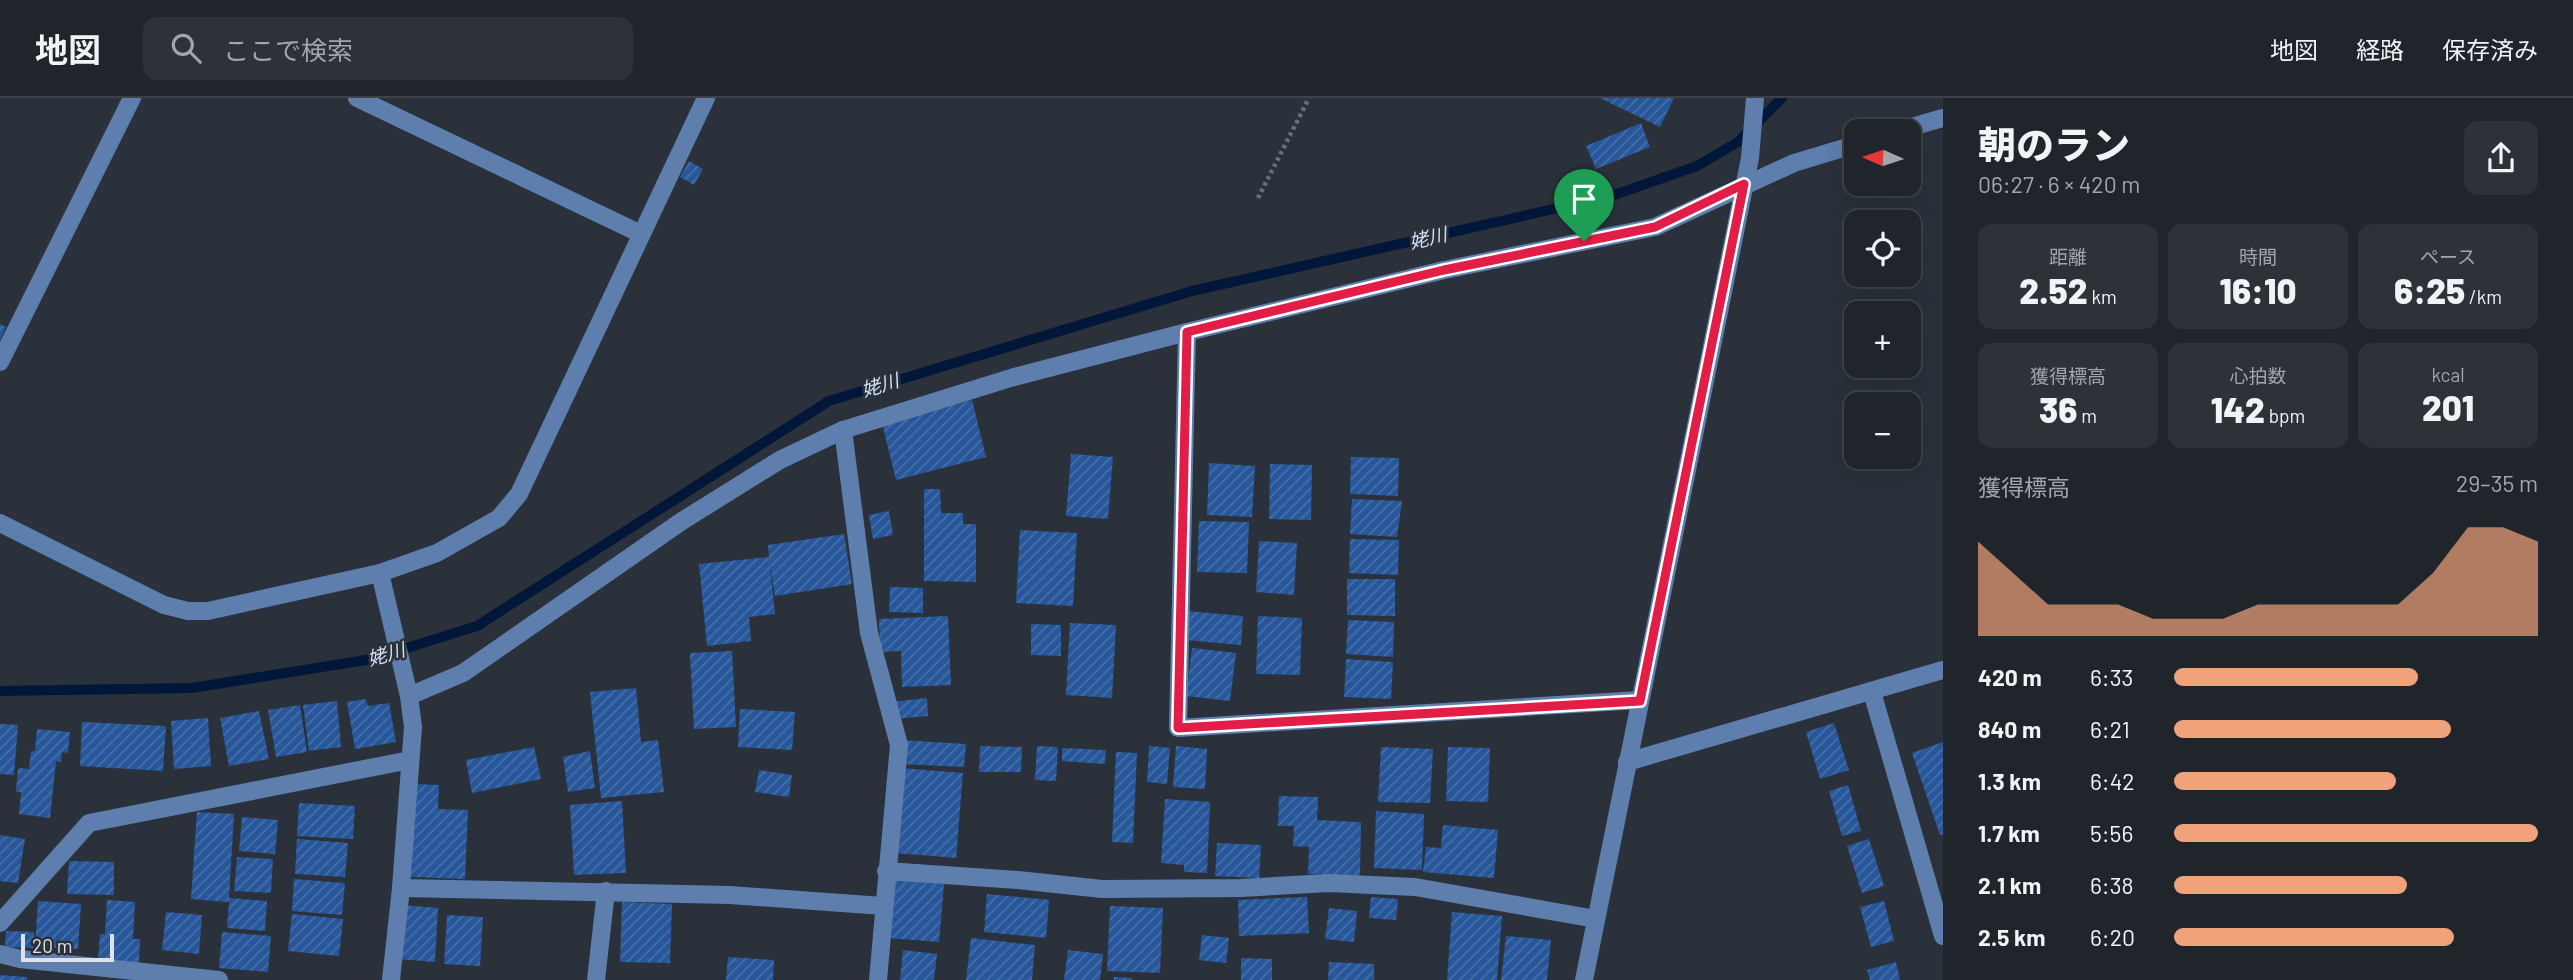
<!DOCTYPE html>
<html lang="ja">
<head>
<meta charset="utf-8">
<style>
	:root { --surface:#20252c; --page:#2d3138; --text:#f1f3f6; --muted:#a2a5a9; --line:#3d4248; --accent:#f0a27a }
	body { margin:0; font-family:Barlow,"Noto Sans JP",sans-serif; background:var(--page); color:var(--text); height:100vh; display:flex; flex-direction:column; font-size:26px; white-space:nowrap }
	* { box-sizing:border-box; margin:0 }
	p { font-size:23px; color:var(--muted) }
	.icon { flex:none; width:38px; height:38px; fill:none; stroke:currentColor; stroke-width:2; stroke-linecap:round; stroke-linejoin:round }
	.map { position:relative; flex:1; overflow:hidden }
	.panel { display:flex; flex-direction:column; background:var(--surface); width:630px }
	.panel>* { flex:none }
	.needle { width:46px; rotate:273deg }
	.tools { position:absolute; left:1844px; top:21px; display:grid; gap:14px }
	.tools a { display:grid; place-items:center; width:77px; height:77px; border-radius:14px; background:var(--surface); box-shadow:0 7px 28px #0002,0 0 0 2px var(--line); font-size:35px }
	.scale { position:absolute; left:21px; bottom:18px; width:93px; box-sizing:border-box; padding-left:7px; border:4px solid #dee2e8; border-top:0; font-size:19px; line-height:24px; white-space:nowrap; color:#dee2e8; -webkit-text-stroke:5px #2a313a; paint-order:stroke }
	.pin { position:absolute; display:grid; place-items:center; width:60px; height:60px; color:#fff; margin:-72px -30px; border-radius:50% 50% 50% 0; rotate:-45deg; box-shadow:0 0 7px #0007 }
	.pin .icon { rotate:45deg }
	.round { display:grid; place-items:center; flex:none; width:74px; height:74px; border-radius:14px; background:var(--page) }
	.head { display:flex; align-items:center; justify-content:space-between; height:119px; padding:0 35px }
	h1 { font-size:38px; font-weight:800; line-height:52px }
	.stats { display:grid; grid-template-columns:repeat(3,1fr); gap:10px; height:119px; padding:7px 35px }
	.stats div { display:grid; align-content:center; border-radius:14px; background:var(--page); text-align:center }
	.stats b { font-size:35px; font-weight:800 }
	.stats small { font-size:19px; font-weight:400 }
	.stats p { font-size:19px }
	.chart { height:196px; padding:14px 35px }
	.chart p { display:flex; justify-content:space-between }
	.chart svg { width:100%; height:126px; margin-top:7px; fill:var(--accent); opacity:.7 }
	ul { padding:0 35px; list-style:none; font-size:23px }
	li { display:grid; grid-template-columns:112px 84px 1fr; align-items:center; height:52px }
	li i { height:18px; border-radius:9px; background:var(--accent) }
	header { display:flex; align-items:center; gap:42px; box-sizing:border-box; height:98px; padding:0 35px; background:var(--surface); border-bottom:2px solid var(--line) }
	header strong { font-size:33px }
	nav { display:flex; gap:38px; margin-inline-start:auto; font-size:24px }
	.search { width:490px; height:63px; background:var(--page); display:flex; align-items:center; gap:18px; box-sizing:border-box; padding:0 24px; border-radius:14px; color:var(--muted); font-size:26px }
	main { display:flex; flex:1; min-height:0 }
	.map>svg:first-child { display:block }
</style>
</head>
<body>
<header>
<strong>地図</strong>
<div class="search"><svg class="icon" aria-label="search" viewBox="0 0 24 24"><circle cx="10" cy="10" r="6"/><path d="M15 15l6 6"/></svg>ここで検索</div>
<nav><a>地図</a><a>経路</a><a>保存済み</a></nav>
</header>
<main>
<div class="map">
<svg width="1943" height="882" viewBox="0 0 1943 882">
	<defs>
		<pattern id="building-hatch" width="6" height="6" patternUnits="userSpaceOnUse" patternTransform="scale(1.75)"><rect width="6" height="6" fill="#27579a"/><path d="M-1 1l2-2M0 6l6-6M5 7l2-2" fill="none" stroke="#466fa8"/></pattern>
	</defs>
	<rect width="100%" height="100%" fill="#2a313a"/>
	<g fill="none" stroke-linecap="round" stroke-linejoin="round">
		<path stroke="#011739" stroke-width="10" d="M0 593 192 590 372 561 477 528 829 303 1192 193 1611 98 1697 68 1738 44 1782 0"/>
	</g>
	<g fill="url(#building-hatch)">
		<path d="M1600 0H1674L1660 29Z"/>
		<path d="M1641 25 1650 49 1596 71 1586 48Z"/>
		<path d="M689 63 703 71 694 87 680 79Z"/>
		<path d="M0 226 6 229 0 242Z"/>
		<path d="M972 302 986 359 896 382 882 325Z"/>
		<path d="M1071 356 1113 359 1108 421 1066 418Z"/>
		<path d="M1351 359 1399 360 1398 398 1350 396Z"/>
		<path d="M1209 365 1255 368 1252 419 1207 417Z"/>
		<path d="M1270 366 1312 367 1311 422 1269 421Z"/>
		<path d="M924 391H940L941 415H963V426H976V484L924 483Z"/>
		<path d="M1352 401 1402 403 1397 439 1350 436Z"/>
		<path d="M889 413 893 437 873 441 869 417Z"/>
		<path d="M1199 423 1249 424 1247 475 1197 474Z"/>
		<path d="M1020 432 1077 435 1073 508 1016 505Z"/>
		<path d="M844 436 852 486 775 498 770 467 775 516 749 519 751 543 707 548 699 466 769 459 768 447Z"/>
		<path d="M1350 441 1399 442 1398 477 1349 475Z"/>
		<path d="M1259 443 1297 445 1294 497 1256 494Z"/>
		<path d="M1347 481H1395V518L1347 517Z"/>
		<path d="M890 489 923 490V515L889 514Z"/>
		<path d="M1188 513 1243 518 1241 547 1186 542Z"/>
		<path d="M948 518 951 587 902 589 901 553 880 554 879 521Z"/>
		<path d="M1258 518 1302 520 1300 577 1256 576Z"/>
		<path d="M1348 522 1394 524 1393 559 1346 556Z"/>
		<path d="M1070 525 1116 527 1112 600 1066 597Z"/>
		<path d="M1031 526 1061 527V558L1031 557Z"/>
		<path d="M1192 550 1236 555 1230 603 1186 598Z"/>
		<path d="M732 553 736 629 694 631 690 555Z"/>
		<path d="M1346 561 1393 564 1391 601 1344 599Z"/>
		<path d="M636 590 641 644 658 642 664 694 601 700 590 594Z"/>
		<path d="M927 600 928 618 894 621 892 604Z"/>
		<path d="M365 601 368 608 389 605 396 644 355 651 347 604Z"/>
		<path d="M337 603 341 649 309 653 303 607Z"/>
		<path d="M300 607 307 654 276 659 268 612Z"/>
		<path d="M740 611 795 614 792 652 738 649Z"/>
		<path d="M259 613 269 661 229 668 220 620Z"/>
		<path d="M208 620 211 668 174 671 171 623Z"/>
		<path d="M82 624 166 628 163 673 80 668Z"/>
		<path d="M1834 625 1849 672 1820 681 1806 634Z"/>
		<path d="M0 626 18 627 14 677 0 676Z"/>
		<path d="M37 631 70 634 68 655 62 654 61 664 56 663 50 720 19 716 21 694H16L18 670 29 671 31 653H35Z"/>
		<path d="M901 642 966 646 964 669 900 666Z"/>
		<path d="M1943 644V736L1940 737 1912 655Z"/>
		<path d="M980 648 1022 649 1021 674H979Z"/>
		<path d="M1037 648 1058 649 1056 683 1035 682Z"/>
		<path d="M1149 648 1170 650 1167 686 1147 684Z"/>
		<path d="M1176 648 1207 651 1205 691 1173 689Z"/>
		<path d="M534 649 541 681 472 695 466 662Z"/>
		<path d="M1381 649 1433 651 1430 705 1378 704Z"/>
		<path d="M1448 649 1490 650 1488 704 1446 703Z"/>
		<path d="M1062 650 1106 652 1105 666 1062 663Z"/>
		<path d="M590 653 595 690 568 694 563 659Z"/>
		<path d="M1116 654 1137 655 1133 745 1112 744Z"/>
		<path d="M902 670 963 675 956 760 895 755Z"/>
		<path d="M759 672 792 677 789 699 755 694Z"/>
		<path d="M414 686 439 687 438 711 468 712 465 781 411 779Z"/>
		<path d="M1848 687 1861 733 1842 738 1829 693Z"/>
		<path d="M1279 698 1318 699 1317 722 1361 724 1360 778 1308 776 1309 749 1293 748 1294 728H1278Z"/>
		<path d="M1165 701 1210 704 1207 775 1184 774V767L1161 765Z"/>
		<path d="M622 703 626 775 574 777 570 707Z"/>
		<path d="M299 705 355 708 353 741 297 738Z"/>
		<path d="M1376 713 1424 716 1422 772 1374 770Z"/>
		<path d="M197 714 234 716 229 800 267 803 265 833 227 830 229 804 191 801Z"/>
		<path d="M242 719 278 722 275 756 239 753Z"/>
		<path d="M1443 727 1498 732 1494 780 1423 774 1426 749 1441 750Z"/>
		<path d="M0 737 25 741 18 785 0 783Z"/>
		<path d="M297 741 348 745 345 779 295 776Z"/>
		<path d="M1869 741 1884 788 1862 795 1847 748Z"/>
		<path d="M1217 745 1261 747 1259 780 1215 778Z"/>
		<path d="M237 759 273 761 271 795 234 793Z"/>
		<path d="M69 763 114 764V797L67 796Z"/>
		<path d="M294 781 345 785 342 817 292 813Z"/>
		<path d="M893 781 944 786 939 844 888 840Z"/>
		<path d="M987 796 1049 802 1046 840 984 834Z"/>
		<path d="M1307 799 1309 835 1239 838 1238 802Z"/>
		<path d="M1371 799 1398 801 1396 822 1369 820Z"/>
		<path d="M107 802 135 804 133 841H140L139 865 98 863 100 836H105Z"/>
		<path d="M38 803 81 806 78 851 35 849Z"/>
		<path d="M1884 803 1894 843 1871 849 1860 809Z"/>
		<path d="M622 804 672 806 670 865 620 864Z"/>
		<path d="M401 807 438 810 435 864 398 861Z"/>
		<path d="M1110 808 1163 810 1160 875 1107 873Z"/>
		<path d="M1329 810 1357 813 1354 844 1325 841Z"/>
		<path d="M166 814 202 817 199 856 162 852Z"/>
		<path d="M1452 814 1502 818 1497 882H1447Z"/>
		<path d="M292 816 343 821 339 858 288 853Z"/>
		<path d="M447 817 483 819 480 868 444 866Z"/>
		<path d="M6 833 34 834 33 850 5 849Z"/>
		<path d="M222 834 271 838 268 874 219 870Z"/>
		<path d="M1202 837 1229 840 1226 865 1199 862Z"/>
		<path d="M1506 838 1551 842 1547 882H1501Z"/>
		<path d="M971 840 1035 847 1032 882H966Z"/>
		<path d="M903 852 937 856 934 882H900Z"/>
		<path d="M1068 852 1103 856 1100 882H1064Z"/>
		<path d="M728 859 774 862 773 882H726Z"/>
		<path d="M1241 860 1272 861V882H1241Z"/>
		<path d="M1329 864 1374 866V882H1328Z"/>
		<path d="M1896 864 1900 882H1870L1867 872Z"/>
		<path d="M0 877 27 879V882H0Z"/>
		<path d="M1114 879 1132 880V882H1114Z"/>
	</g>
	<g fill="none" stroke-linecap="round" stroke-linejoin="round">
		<path stroke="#696f77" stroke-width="4.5" stroke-dasharray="3.5 3.5" stroke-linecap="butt" d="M1258 100 1309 0"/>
		<g stroke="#5e7fae" stroke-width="18">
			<path d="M357 0 641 136"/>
			<path d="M1898 33 1943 20"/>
			<path d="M1187 234 1178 630 1640 602"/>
			<path d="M0 264 132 0"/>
			<path d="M843 332 869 535 899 647 878 882"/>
			<path d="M0 425 164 507 188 513H208L380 475 437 455 499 420 519 396 706 0"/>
			<path d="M380 475 409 598 413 629 401 790 391 882"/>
			<path d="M1872 594 1943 838"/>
			<path d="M409 598 463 575 682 423 780 362 843 332 1014 279 1187 234 1444 172 1655 129 1794 65 1857 46"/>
			<path d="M1627 664 1943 572"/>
			<path d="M886 773 1018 782 1102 791 1241 790 1329 785 1415 789 1596 821"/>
			<path d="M401 790 730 797 883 808"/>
			<path d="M0 825 89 725 410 662"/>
			<path d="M0 856 20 861 219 882"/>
			<path d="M596 882 606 793"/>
			<path d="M1584 882 1750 60 1755 0"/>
		</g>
	</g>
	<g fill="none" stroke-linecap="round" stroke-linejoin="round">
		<g stroke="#fff" stroke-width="14">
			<path id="route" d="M1744 86 1640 603 1178 630 1187 234 1444 172 1655 129Z"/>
		</g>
		<use href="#route" stroke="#e11d48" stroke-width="9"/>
	</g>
	<g text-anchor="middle" stroke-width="5" stroke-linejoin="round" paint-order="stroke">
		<g font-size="19" font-style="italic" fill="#d2dff3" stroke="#2a313a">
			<text transform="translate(1428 140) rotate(-13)" y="7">姥川</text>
			<text transform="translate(880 287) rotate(-17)" y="7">姥川</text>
			<text transform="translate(386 556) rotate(-16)" y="7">姥川</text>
		</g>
	</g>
</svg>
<div class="tools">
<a><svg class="needle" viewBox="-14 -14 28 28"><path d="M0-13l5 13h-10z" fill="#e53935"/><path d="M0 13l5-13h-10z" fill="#a2a5a9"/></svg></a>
<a><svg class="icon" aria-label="locate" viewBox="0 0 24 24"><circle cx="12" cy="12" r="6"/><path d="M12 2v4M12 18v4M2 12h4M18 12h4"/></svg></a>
<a>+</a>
<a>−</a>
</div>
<div class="scale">20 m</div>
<div class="pin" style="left:1584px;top:143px;background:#1e9e55"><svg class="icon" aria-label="arrive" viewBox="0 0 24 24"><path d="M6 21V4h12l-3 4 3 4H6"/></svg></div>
</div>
<section class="panel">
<div class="head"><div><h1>朝のラン</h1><p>06:27 · 6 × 420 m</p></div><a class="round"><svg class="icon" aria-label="share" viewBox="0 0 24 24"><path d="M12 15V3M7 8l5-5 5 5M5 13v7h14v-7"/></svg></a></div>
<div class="stats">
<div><p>距離</p><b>2.52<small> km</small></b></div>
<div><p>時間</p><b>16:10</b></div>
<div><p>ペース</p><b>6:25<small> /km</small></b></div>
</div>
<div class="stats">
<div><p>獲得標高</p><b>36<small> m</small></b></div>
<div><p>心拍数</p><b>142<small> bpm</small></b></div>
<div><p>kcal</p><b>201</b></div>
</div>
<div class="chart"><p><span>獲得標高</span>29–35 m</p>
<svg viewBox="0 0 160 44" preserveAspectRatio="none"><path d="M0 44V11L10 22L20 33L30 33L40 33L50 38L60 38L70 38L80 33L90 33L100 33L110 33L120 33L130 22L140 6L150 6L160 11V44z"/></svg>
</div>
<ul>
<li><b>420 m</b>6:33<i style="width:67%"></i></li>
<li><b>840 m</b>6:21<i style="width:76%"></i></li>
<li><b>1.3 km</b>6:42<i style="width:61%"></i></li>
<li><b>1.7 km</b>5:56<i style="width:100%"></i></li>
<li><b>2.1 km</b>6:38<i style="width:64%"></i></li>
<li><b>2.5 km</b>6:20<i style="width:77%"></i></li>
</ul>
</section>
</main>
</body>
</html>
